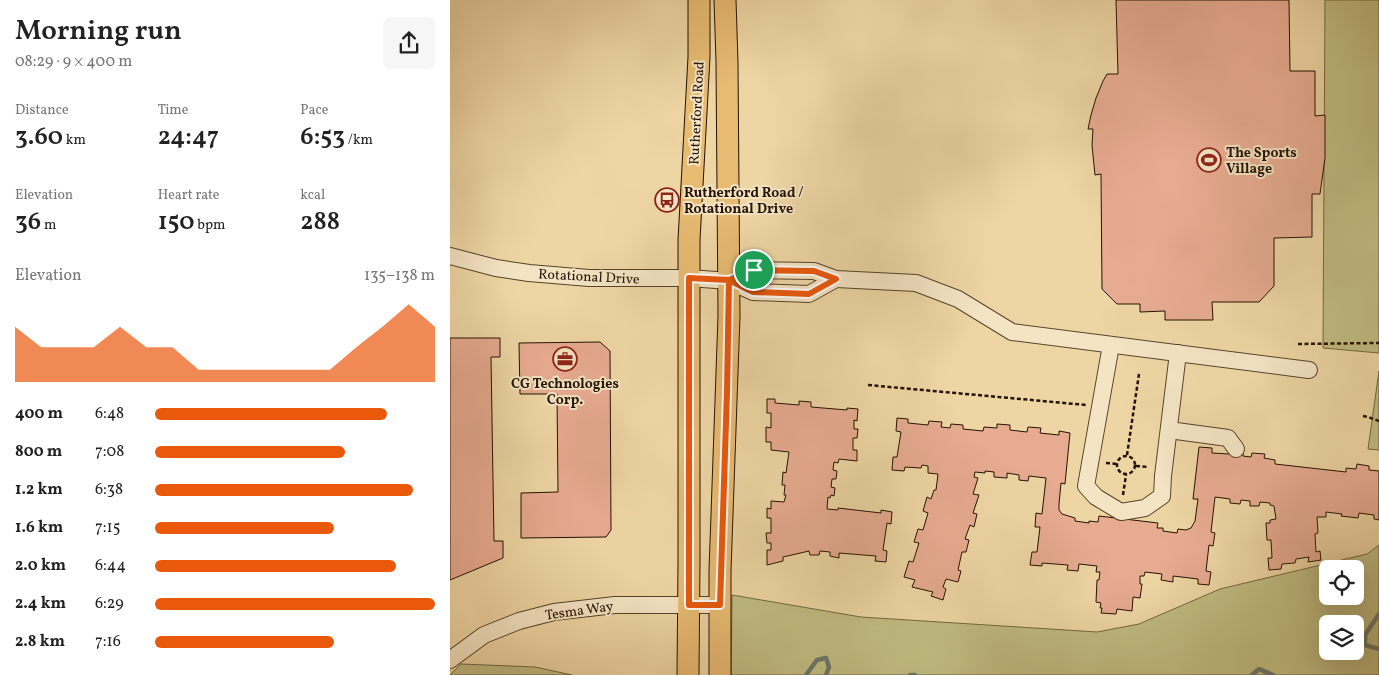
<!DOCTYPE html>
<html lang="en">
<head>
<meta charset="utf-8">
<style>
	:root { --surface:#fff; --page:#f6f6f6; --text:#222; --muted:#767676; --accent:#ea580c }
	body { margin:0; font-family:Vollkorn,serif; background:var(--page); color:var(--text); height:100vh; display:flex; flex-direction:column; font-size:19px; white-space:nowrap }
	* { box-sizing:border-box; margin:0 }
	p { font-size:16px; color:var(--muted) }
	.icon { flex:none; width:28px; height:28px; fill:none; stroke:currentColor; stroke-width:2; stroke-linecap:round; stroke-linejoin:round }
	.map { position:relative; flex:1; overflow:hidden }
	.side { display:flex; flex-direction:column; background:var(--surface); width:450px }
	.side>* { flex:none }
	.buttons { position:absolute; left:869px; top:560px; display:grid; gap:10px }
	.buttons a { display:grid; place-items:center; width:45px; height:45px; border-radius:8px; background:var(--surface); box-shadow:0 5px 20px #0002; font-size:25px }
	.pin { position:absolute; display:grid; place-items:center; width:42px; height:42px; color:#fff; margin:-21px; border:2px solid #fff; border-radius:50%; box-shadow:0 1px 5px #0007 }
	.round { display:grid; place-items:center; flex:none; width:52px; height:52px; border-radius:8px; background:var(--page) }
	.headline { display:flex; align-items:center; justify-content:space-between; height:85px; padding:0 15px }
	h1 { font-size:28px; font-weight:600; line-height:38px }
	.stats { display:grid; grid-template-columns:repeat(3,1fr); gap:8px; height:85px; padding:5px 15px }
	.stats div { display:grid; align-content:center }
	.stats b { font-size:25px; font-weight:600 }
	.stats small { font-size:14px; font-weight:400 }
	.stats p { font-size:14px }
	.chart { height:140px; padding:10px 15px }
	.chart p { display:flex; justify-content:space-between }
	.chart svg { width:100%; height:90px; margin-top:5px; fill:var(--accent); opacity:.7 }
	ul { padding:0 15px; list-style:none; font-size:16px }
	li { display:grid; grid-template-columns:80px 60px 1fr; align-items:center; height:38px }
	li i { height:12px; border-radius:6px; background:var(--accent) }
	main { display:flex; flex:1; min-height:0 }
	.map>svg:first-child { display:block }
</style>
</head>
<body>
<main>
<section class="side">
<div class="headline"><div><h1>Morning run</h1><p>08:29 · 9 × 400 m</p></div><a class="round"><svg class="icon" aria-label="share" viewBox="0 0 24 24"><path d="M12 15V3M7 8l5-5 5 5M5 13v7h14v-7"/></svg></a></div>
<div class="stats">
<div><p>Distance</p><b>3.60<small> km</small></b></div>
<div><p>Time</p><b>24:47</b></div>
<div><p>Pace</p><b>6:53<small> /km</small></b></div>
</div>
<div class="stats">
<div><p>Elevation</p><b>36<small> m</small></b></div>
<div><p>Heart rate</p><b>150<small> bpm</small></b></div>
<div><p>kcal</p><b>288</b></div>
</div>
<div class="chart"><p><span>Elevation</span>135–138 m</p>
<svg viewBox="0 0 160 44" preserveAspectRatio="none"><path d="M0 44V17L10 27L20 27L30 27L40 17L50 27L60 27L70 38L80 38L90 38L100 38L110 38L120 38L130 27L140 17L150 6L160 17V44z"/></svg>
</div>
<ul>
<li><b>400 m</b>6:48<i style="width:83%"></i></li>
<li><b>800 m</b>7:08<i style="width:68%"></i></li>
<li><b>1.2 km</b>6:38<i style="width:92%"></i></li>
<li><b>1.6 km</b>7:15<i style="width:64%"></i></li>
<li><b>2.0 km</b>6:44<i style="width:86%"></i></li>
<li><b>2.4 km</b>6:29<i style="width:100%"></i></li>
<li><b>2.8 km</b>7:16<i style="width:64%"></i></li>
</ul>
</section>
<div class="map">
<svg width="929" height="675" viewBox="0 0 929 675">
	<rect width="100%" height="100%" fill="#eed6a4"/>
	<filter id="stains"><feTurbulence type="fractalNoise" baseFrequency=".004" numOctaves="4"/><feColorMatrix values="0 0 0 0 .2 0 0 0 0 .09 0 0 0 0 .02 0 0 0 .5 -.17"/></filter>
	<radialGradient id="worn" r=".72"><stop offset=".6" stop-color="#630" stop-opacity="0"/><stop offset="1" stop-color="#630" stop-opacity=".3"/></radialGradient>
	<g fill="#c0bc81" stroke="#726740" fill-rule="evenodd">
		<path d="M875 0H929V353L873 348Z"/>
		<path d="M929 371V450L918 449Z"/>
		<path d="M929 545V675H281L282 595 411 617 647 632 689 624 770 589 917 554ZM878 569H905V596H878ZM878 624H905V651H878Z"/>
		<path d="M11 664 85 667 122 675H0Z"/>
	</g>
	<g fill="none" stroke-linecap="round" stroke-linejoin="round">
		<g stroke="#6c7668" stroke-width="4.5">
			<path d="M929 614 915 635V645L929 649"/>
			<path d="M356 675 367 660 376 658 379 667 376 675"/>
			<path d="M460 675H465"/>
			<path d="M802 675 809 669 823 675"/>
		</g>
	</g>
	<g fill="#e7ab91" stroke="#251200">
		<path d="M666 0H839L840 71H865V116L875 115V158L870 194H862V237L824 238V286L809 302H762L763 320H715V311L690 312V304H667L652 289 651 174 645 175 642 145 643 129H638L641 115 646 98 653 81 657 74H668Z"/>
		<path d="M0 338H50V357H41L44 541H53V558L0 580Z"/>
		<path d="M150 342 160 351 161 530 156 537 71 538V493L108 492 107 394H70L69 343Z"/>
		<path d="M317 399H325V403L349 405V401L361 402V407L397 410V408L408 409 407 421 404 420V429H408L407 438H403V450H407V461L389 459 388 463 384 462 383 470 387 471 386 479H382L381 487 385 488 384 496 381 495 380 498 378 497 377 509 388 510V508L431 513V510L442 512 441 524 437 523 433 550 437 551 436 562 425 561 426 556 389 553V558L380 556V552L370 551 369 555H360L359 551 333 557V561L317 565V550H321V543H317L316 533H321V518H317V508L321 509V501L334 502 336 495H334L335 485H332L333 472 336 473 339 452 321 450V442H316V427L321 428V413H317Z"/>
		<path d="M447 418 458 419V423L478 425 479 421 492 422 491 427 500 428 501 424 513 425V429L533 431 534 427 547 428V424L560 425V430L577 432 578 427 591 428 590 433 609 435V431L620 433 615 484 611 483 609 504V510L612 514 625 518V521L639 523V521L648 522 649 516 708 523 707 528H713V531L727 533 728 529 736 530 741 528 745 521 748 499H743L749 447 762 448V453L779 454 780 449 793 451V456L801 457 802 453 815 454 814 458 825 460V464L896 472V468L906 469 907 464 919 466V470L929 471V520L924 519V515L909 513 908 518 891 516 892 514 876 512V517H867L868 533 865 534 866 552 870 551 871 560 858 562 859 557 846 559 845 563 832 564 831 569 819 570 818 558H822L821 540H817L816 523H820V520L826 519 824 506 820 505V503L810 502 809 506H800V501L791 500 790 504 780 503V499L765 497 761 532 765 533 763 546 759 545 756 571 761 572 759 585 748 584V579L723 576V582L711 580 712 574 695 572 694 576H690V584H692L690 598 683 597 682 611 667 609 666 614 651 613 652 608H650L651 603 646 602 647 580H649L650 572H646L647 566 629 564 628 571 617 570 618 565 592 563V566L580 565 582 552H587L590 527H585L586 513 592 514 596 478 579 476 578 481 569 480V475L557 473V478L544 477V472L535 471V473L525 472 524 477 528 478 523 494 529 495 523 513 527 514 524 527 520 525 515 539 519 540 516 552H512L508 570 511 571 508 582 496 579 493 587 496 589 493 600 481 596 483 592 462 587 465 580 454 577 459 561 463 562 469 543 464 542 468 529 473 530 478 513 473 511 477 497 481 499 484 490H486L488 474 478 473V466L472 465 471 468 455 467 454 471 442 470 443 457H447L451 432 446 431Z"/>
	</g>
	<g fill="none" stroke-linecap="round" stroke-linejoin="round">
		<g stroke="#574329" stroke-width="18">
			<g id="minor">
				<path d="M0 256 46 268 79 273 139 278H239L279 281 303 292 359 294 386 279"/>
				<path d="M279 281 304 270 364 271 386 279 466 283 508 299 562 332 859 370"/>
				<path d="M661 345 636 486 646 497 671 512 695 508 712 496 713 476 728 353"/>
				<path d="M719 430 778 438 786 449"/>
				<path d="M0 660 34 635 69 621 104 612 165 605H270"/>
			</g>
		</g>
		<g stroke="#251200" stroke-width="23">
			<g id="major">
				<path d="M238 675 239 561V240L249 57V0"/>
				<path d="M270 675V571L279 316 277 62 275 0"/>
			</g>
		</g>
		<g stroke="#251200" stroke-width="2.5" stroke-dasharray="4 2.5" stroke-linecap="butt">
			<path d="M848 344 929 343"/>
			<path d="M418 385 636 405"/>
			<path d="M913 416 918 417 929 421"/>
			<path d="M677 455 689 374"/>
			<circle cx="676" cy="465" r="9"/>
			<path d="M656 463 667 464"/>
			<path d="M686 466 698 467"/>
			<path d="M673 495 676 475"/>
		</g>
		<use href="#minor" stroke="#f4e4c4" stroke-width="16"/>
		<use href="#major" stroke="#e7bb72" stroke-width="21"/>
	</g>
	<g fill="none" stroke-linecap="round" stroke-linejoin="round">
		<g stroke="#fff" stroke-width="10">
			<path id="route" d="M304 270 279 280 277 392 270 605H239V278L279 280 303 292 359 294 386 279 364 271 304 270"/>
		</g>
		<use href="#route" stroke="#ea580c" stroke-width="6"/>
	</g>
	<defs>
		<g id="stadium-ring" transform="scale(1.25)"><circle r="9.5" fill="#f4e4c4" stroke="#8f2418" stroke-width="1.5"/><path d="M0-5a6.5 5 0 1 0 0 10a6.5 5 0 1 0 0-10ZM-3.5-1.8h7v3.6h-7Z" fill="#8f2418"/></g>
		<g id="bus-ring" transform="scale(1.25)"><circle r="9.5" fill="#f4e4c4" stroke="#8f2418" stroke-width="1.5"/><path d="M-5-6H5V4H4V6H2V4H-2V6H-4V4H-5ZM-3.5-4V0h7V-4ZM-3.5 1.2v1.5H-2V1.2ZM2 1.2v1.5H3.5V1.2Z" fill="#8f2418"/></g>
		<g id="office-ring" transform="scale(1.25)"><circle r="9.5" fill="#f4e4c4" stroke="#8f2418" stroke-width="1.5"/><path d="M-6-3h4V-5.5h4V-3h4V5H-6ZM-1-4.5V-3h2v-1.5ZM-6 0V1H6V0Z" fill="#8f2418"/></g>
	</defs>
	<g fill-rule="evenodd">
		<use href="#stadium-ring" x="759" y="160"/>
		<use href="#bus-ring" x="217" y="200"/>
		<use href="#office-ring" x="115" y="359"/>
	</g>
	<g text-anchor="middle" stroke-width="4" stroke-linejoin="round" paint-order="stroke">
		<g font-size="14" fill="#251200" stroke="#f4e4c4">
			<text transform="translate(246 113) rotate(-87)" y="5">Rutherford Road</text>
			<text transform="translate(139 276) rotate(3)" y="5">Rotational Drive</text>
			<text transform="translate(129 610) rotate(-8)" y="5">Tesma Way</text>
		</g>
		<g font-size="14" font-weight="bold" fill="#251200" stroke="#f4e4c4" text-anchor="start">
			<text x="776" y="157">The Sports<tspan x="776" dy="16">Village</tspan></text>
			<text x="234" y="197">Rutherford Road /<tspan x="234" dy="16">Rotational Drive</tspan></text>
			<text x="115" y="388" text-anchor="middle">CG Technologies<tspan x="115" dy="16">Corp.</tspan></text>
		</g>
	</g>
	<rect width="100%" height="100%" filter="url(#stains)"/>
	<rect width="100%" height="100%" fill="url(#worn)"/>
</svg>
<div class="buttons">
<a><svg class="icon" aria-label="locate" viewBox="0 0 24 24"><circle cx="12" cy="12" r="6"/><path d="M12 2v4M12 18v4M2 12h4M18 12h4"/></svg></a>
<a><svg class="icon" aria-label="layers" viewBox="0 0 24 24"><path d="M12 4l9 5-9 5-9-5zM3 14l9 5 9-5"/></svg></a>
</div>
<div class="pin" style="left:304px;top:270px;background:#1e9e55"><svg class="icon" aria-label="arrive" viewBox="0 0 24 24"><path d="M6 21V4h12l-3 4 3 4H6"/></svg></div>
</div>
</main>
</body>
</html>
